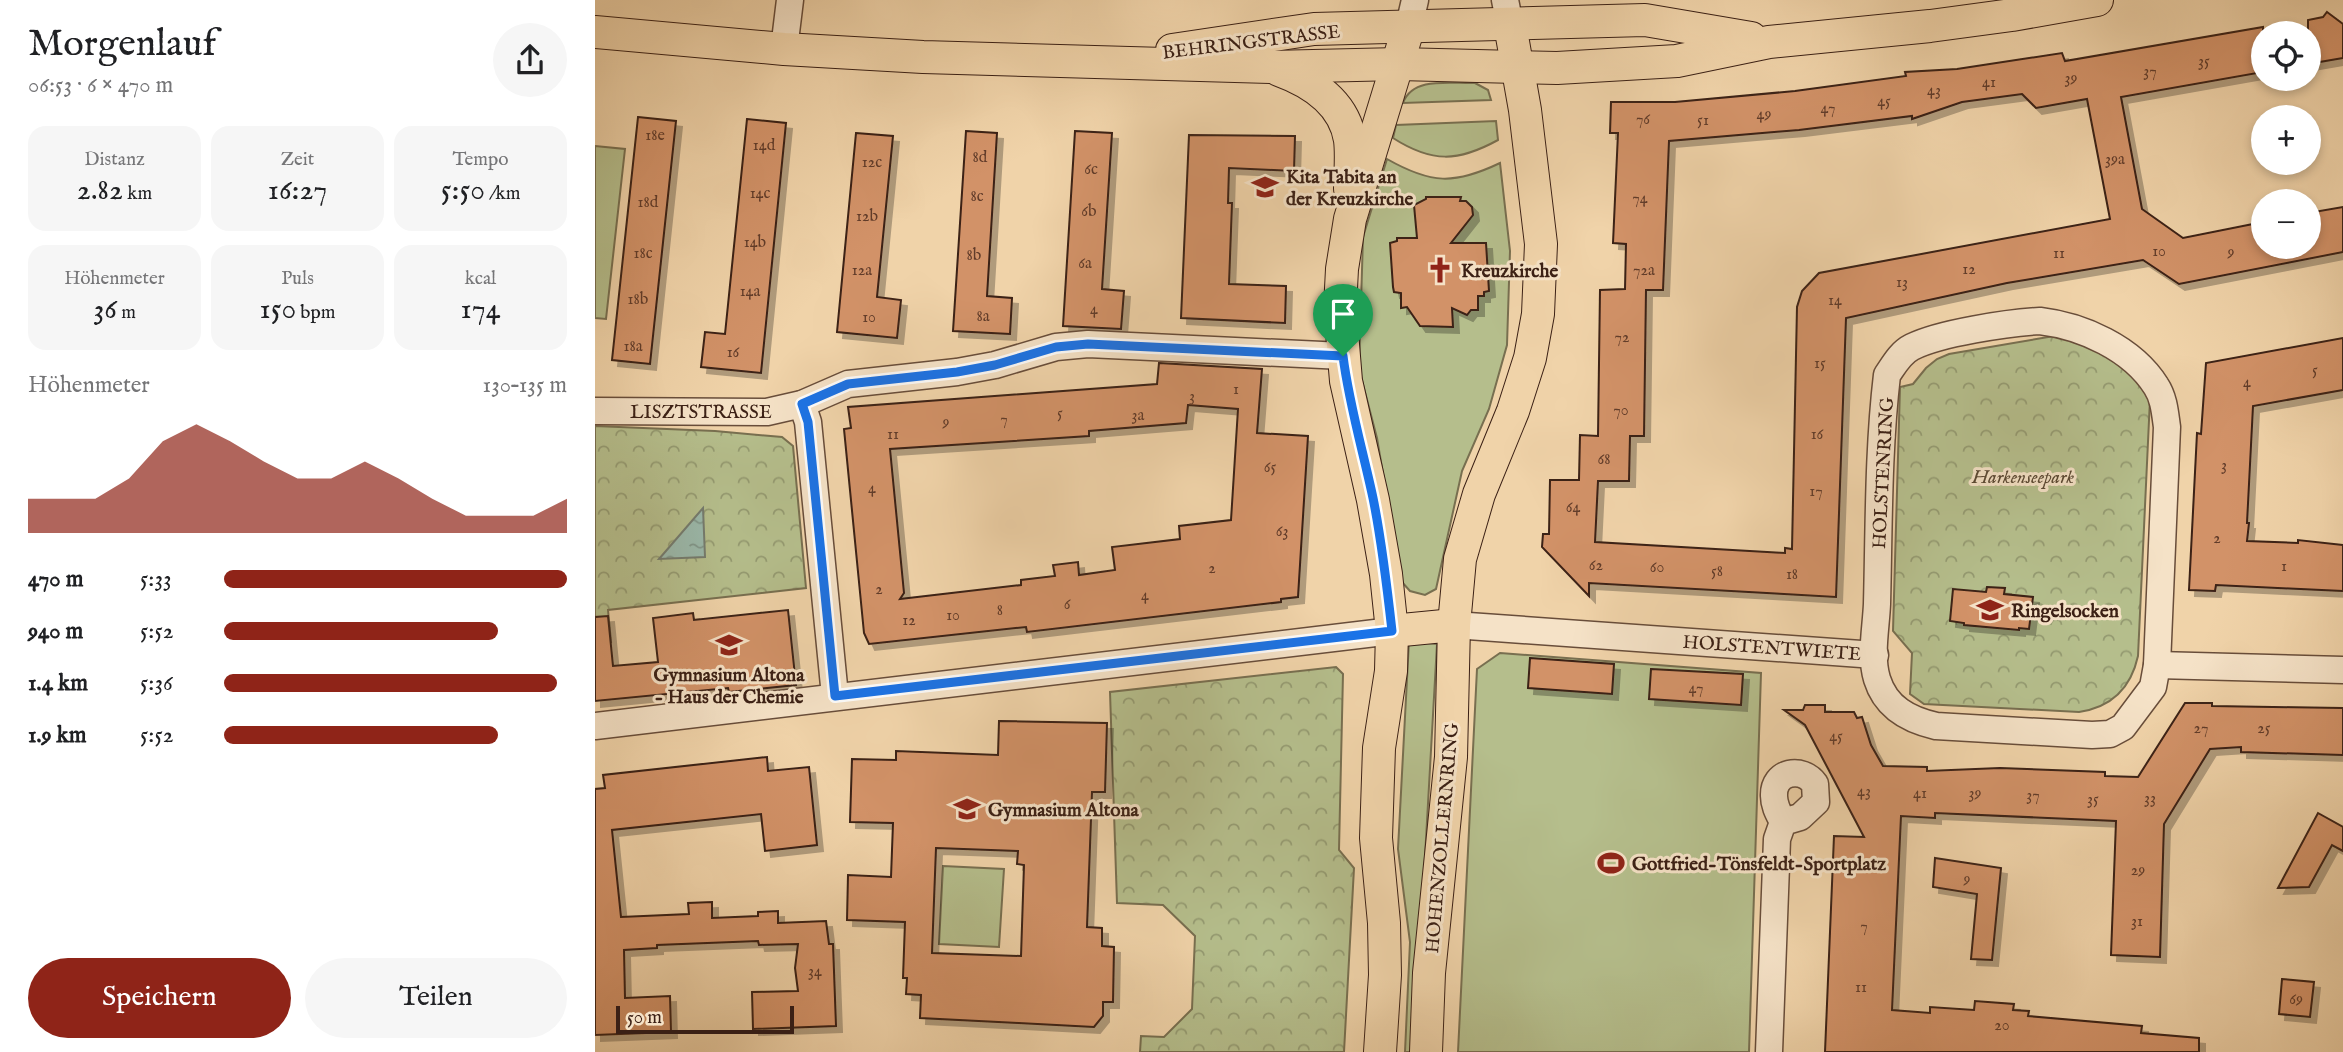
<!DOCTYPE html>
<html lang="de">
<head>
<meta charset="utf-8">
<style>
	:root { --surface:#fff; --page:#f6f6f6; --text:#202124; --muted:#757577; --accent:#8f2418 }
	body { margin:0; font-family:"IM FELL English",serif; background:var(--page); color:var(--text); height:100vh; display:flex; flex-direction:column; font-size:26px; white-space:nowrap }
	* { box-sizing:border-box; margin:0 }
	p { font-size:23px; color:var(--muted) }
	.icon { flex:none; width:38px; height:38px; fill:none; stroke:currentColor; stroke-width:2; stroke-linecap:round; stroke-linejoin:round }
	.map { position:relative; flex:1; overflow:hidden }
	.side { display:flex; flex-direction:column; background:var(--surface); width:595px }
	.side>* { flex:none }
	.tools { position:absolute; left:1656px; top:21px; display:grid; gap:14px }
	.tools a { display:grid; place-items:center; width:70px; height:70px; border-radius:50%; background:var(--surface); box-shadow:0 4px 10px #0003; font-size:35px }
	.scale { position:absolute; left:21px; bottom:18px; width:178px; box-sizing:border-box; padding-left:7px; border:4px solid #3b2015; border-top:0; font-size:19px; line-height:24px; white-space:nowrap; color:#3b2015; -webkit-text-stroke:5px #f5e2c7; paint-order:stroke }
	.pin { position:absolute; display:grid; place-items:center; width:60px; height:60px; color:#fff; margin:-72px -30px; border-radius:50% 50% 50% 0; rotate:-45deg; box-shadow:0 0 7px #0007 }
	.pin .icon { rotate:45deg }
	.round { display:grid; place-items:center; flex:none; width:74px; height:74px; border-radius:37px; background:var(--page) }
	.summary { display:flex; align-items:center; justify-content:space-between; height:119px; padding:0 28px }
	h1 { font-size:38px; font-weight:600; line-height:52px }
	.figures { display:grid; grid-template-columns:repeat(3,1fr); gap:10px; height:119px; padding:7px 28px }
	.figures div { display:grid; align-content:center; border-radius:18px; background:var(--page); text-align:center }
	.figures b { font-size:30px; font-weight:600 }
	.figures small { font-size:19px; font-weight:400 }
	.figures p { font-size:19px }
	.chart { height:196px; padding:14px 28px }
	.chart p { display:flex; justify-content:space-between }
	.chart svg { width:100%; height:126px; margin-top:7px; fill:var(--accent); opacity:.7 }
	.action { display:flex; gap:14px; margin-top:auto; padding:14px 28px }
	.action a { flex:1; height:80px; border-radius:42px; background:var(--accent); color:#fff; font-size:28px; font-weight:600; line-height:80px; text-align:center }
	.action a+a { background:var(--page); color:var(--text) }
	ul { padding:0 28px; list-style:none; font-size:23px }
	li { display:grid; grid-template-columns:112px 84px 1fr; align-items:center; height:52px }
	li i { height:18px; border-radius:9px; background:var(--accent) }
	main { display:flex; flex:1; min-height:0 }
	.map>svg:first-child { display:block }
</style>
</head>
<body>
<main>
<section class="side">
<div class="summary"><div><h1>Morgenlauf</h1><p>06:53 · 6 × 470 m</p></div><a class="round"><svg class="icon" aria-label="share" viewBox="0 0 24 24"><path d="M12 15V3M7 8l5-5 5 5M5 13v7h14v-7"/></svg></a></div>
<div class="figures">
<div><p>Distanz</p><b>2.82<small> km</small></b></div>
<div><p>Zeit</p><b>16:27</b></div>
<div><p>Tempo</p><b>5:50<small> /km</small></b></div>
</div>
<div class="figures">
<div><p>Höhenmeter</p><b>36<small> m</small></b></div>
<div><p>Puls</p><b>150<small> bpm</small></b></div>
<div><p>kcal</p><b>174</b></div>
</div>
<div class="chart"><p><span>Höhenmeter</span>130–135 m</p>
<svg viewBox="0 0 160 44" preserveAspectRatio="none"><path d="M0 44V32L10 32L20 32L30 25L40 12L50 6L60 12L70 19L80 25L90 25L100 19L110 25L120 32L130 38L140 38L150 38L160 32V44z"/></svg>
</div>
<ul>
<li><b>470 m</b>5:33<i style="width:100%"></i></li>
<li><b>940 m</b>5:52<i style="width:80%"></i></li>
<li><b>1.4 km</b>5:36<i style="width:97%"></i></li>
<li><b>1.9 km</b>5:52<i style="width:80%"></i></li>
</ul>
<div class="action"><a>Speichern</a><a>Teilen</a></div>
</section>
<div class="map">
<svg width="1748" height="1052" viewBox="0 0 1748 1052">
	<defs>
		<pattern id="park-crowns" width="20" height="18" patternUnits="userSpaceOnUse" patternTransform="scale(1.75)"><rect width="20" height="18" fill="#b5be8c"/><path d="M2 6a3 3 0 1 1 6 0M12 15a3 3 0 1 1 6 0" fill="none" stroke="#949a71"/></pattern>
		<pattern id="water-ripples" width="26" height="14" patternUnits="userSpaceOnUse" patternTransform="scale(1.75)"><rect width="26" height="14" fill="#9ab8aa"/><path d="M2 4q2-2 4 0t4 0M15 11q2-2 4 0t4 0" fill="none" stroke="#7f9589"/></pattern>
		<filter id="shadow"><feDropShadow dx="6" dy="6" stdDeviation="0" flood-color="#0004"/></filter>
	</defs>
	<rect width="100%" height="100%" fill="#f0d3a9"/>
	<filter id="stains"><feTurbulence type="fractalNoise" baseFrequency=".00286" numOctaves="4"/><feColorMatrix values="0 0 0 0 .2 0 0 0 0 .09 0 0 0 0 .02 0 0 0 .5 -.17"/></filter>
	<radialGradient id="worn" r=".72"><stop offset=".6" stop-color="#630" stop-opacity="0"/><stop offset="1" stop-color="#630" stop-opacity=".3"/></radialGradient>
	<g fill="#b5be8c" stroke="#786f50" stroke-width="2">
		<path d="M880 83 893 90 896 100 808 103C818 76 856 84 880 83Z"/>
		<path d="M901 121 903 140C863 162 837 163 798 138L801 125Z"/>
		<path d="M0 146 30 149 11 319 0 318Z"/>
		<path d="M792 159C836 184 859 185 905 163L915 251 912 345 894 409 867 471 841 589 830 595 815 591 806 581 782 438 764 369 768 237Z"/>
		<path d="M814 641 842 644 819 1052H810L815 942 803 849Z"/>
		<path d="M905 653 1166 673 1154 1052H863L882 669Z"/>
		<path d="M348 866 409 869 404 947 344 944Z"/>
	</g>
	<g fill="url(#park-crowns)" stroke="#786f50" stroke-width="2">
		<path d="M1459 336 1491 343 1537 374 1555 399 1543 656C1536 688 1517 707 1484 712L1329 704 1315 694 1317 653 1298 631 1305 387 1318 384 1331 368 1342 359 1354 354Z"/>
		<path d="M0 426 120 431 187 437 198 446 211 588 13 610 16 642 0 643Z"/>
		<path d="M741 667 748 674 744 850 759 868 749 1052H545L546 1036 569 1037 597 1009 600 936 568 905 522 903 515 692Z"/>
	</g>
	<path fill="url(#water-ripples)" stroke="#747b6e" stroke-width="2" d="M108 508 110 557 64 559Z"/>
	<g fill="#d29268" stroke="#3b2015" stroke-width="2" fill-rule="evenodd" filter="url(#shadow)">
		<path d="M1732 12 1748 24V58L1713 64V20L1728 17Z"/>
		<path d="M1668 27V72L1526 97 1547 209 1588 238 1668 222V247H1713V213L1748 207V252L1584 284 1548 260 1412 283 1251 318 1241 597 994 583V596L947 547 948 534H954L955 480H984L985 435 1003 436 1005 290 1030 289 1031 244 1018 243 1023 133H1015L1016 102H1080L1200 91 1311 76 1310 72 1362 69 1467 53 1470 61ZM1427 94 1441 108 1492 99 1515 219 1224 273 1207 291 1202 307 1197 549 1190 548V553L1000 542 1003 481H1034L1035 436H1049L1051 290H1068L1074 141 1204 130 1317 116V119L1367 102Z"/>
		<path d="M43 117 81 121 55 364 17 360Z"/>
		<path d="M152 119 191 123 166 373 106 367 110 332 130 334Z"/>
		<path d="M371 131 402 133 392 296 417 298 415 334 358 331Z"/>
		<path d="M480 131 517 133 507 289 529 291 526 329 468 326Z"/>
		<path d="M261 133 298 136 282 297 306 300 302 338 242 332Z"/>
		<path d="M594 135 700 136 699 171 634 168 633 203H637L634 284 691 286 690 323 586 318Z"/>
		<path d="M831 197H866L865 201H871L877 207 878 215 856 243H891L894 291 889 292V296H883V310H876L872 315 857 308 858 327 825 326 812 307 806 308V293L799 292 798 287 795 243 802 241V238H822L819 205 831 199Z"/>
		<path d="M1748 338V390L1658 406 1652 523H1654L1652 541 1703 543V540L1748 545V591L1621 585 1620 591 1594 590 1602 433 1606 434 1611 363Z"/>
		<path d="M564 363 667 369 662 433 713 436 703 597 686 599V602L432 632 431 627 274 644 269 633 249 429 256 428 253 407 562 384ZM593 405 643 409 636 520 584 526 585 539 517 547 520 570 484 575 483 562 458 565 460 576 426 580V585L305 599 309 593 295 449 494 436V431L591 423Z"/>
		<path d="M1392 587 1410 588 1409 594 1438 597 1434 629 1424 628V630L1369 625V623L1355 621 1358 589 1391 592Z"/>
		<path d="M193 610 201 685 134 692 133 688 0 701V617L13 616 18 666 63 662 58 618 98 613 99 620Z"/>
		<path d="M935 658 1019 664 1017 694 933 688Z"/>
		<path d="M1056 669 1148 674 1146 705 1054 699Z"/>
		<path d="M1590 703H1617V706L1748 708V755L1646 752V747L1615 749 1569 824 1565 957 1516 955 1521 821 1340 813V818L1306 816 1297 1010 1335 1013V1007L1379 1010 1380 1001 1419 1004 1418 1010 1434 1011 1433 1016 1547 1026 1546 1033 1604 1038V1052H1230L1239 836 1269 837 1210 725 1189 710H1208L1210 705H1230V712H1259L1262 718 1267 717 1276 745 1288 766 1332 767V771L1405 768 1510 772V776L1543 777Z"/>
		<path d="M404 721 512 723 510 792H497L492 927 507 928V946L519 947 518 1002H508V1016L499 1027 325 1018 326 995 311 994 312 978H308L310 922 252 920 253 875 296 877 298 823 255 822 257 759 301 760V751L403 755ZM341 848 423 851 422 864 429 865 426 956 337 953Z"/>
		<path d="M172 757 173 771 214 767 222 845 170 851 166 814 17 830 26 917 94 914 93 903 117 902V918L163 916V912L183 911V923L231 921 234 944H238L241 1026 158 1029 157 992 203 991 200 968 203 944 164 945 163 941 62 945V948L29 950 30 998 75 996 76 1032 0 1035V789L10 788 8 775Z"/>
		<path d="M1723 813 1748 827V851L1737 845 1714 887 1683 888Z"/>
		<path d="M1340 858 1406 868 1397 960 1376 959 1382 894 1338 887Z"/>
		<path d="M1687 979 1719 982 1715 1017 1684 1014Z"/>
	</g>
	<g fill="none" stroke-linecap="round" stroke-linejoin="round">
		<g stroke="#684d3a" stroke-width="29">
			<g id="minor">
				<path d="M910 0 915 25"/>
				<path d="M814 26 820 0"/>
				<path d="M189 49 195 0"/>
				<path d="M1445 321C1487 326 1537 348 1561 386 1569 398 1570 413 1572 427L1562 665 1558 687 1528 727 1515 734 1497 735 1341 726C1314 720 1291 708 1282 679 1275 656 1281 628 1282 604 1284 528 1283 451 1292 375 1299 365 1305 353 1317 347 1345 333 1412 323 1445 321Z"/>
				<path d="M207 404 213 422 240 696"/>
				<path d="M0 411 172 412 207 404 253 384 362 372 400 365 461 347 493 344 748 356"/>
				<path d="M859 625 1280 655"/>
				<path d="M1562 665 1748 670"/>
				<path d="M0 726 797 631"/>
				<path d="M1174 1052 1182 839 1188 822C1184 814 1179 806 1179 796 1178 771 1207 766 1220 784L1221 802 1205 817 1188 822"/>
			</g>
		</g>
		<g stroke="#3b2015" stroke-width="34">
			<g id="major">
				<path d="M0 32 189 49 328 57 675 67 804 64 962 68 1082 61 1174 42 1335 26 1417 15 1502 0"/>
				<path d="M577 50 719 29 1050 20 1156 38"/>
				<path d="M684 70C717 82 749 102 755 140 757 156 755 173 755 189"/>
				<path d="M797 631 859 625"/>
				<path d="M785 1052 790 975 789 923 781 838 784 748 796 671 797 631 791 574 778 500 751 381 745 308 747 269 755 219 814 26"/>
				<path d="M831 1052 834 973 856 757 859 625 865 559 884 494 918 411 935 358 943 314 946 244 930 110 915 25"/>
			</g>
		</g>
		<use href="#minor" stroke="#f5e2c7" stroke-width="26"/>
		<use href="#major" stroke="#f0d3a9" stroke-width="32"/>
	</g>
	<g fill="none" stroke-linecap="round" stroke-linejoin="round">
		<g stroke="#fff" stroke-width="14">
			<path id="route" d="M493 344 748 356C754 404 768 451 778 498 787 542 792 586 797 631L240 696 213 422 207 404 253 384 362 372 400 365 461 347Z"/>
		</g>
		<use href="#route" stroke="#1a73e8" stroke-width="9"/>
	</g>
	<defs>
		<g id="school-bare" transform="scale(2.1)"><path d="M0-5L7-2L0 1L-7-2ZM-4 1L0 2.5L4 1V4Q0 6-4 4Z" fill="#8f2418" stroke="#f5e2c7" stroke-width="2.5" paint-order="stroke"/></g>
		<g id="church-bare" transform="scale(2.1)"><path d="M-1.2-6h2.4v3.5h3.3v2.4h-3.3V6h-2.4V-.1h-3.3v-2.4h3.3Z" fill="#8f2418" stroke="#f5e2c7" stroke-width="2.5" paint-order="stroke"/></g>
		<g id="stadium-bare" transform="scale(2.1)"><path d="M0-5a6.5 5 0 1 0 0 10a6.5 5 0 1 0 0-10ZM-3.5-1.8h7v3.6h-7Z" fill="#8f2418" stroke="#f5e2c7" stroke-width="2.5" paint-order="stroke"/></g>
	</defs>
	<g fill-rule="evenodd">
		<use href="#school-bare" x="670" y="187"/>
		<use href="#church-bare" x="845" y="270"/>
		<use href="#school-bare" x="1395" y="610"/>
		<use href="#school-bare" x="134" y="645"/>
		<use href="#school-bare" x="372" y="809"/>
		<use href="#stadium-bare" x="1016" y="863"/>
	</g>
	<g text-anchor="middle" stroke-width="6" stroke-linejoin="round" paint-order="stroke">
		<g font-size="16" fill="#613c2a">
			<text x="1609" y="66">35</text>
			<text x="1555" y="76">37</text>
			<text x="1476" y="83">39</text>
			<text x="1394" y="87">41</text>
			<text x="1339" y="95">43</text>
			<text x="1289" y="106">45</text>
			<text x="1233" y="113">47</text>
			<text x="1169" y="119">49</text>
			<text x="1048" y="124">76</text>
			<text x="1108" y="125">51</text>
			<text x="60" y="140">18e</text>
			<text x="169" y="150">14d</text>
			<text x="385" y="162">8d</text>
			<text x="1520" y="164">39a</text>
			<text x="277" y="167">12c</text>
			<text x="496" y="174">6c</text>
			<text x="165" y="198">14c</text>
			<text x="382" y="201">8c</text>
			<text x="1045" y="203">74</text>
			<text x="53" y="207">18d</text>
			<text x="494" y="216">6b</text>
			<text x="272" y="221">12b</text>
			<text x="160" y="247">14b</text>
			<text x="1564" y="256">10</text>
			<text x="1636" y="257">9</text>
			<text x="48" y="258">18c</text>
			<text x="1464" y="258">11</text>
			<text x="379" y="260">8b</text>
			<text x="490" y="268">6a</text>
			<text x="1374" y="274">12</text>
			<text x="267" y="275">12a</text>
			<text x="1049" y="275">72a</text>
			<text x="1307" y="287">13</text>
			<text x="155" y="296">14a</text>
			<text x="43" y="304">18b</text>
			<text x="1240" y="305">14</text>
			<text x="499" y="314">4</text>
			<text x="388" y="321">8a</text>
			<text x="274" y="322">10</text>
			<text x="1027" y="342">72</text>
			<text x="38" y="351">18a</text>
			<text x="138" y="357">16</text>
			<text x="1225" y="368">15</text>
			<text x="1720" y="375">5</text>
			<text x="1652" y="387">4</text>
			<text x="641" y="394">1</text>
			<text x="597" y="401">3</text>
			<text x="1026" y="415">70</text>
			<text x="465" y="418">5</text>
			<text x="543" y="420">3a</text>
			<text x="409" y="424">7</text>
			<text x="351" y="427">9</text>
			<text x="298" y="439">11</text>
			<text x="1222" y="439">16</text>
			<text x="1009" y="464">68</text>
			<text x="1629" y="470">3</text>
			<text x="675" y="472">65</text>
			<text x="277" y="493">4</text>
			<text x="1221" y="496">17</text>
			<text x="978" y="512">64</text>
			<text x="687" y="536">63</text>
			<text x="1622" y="543">2</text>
			<text x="1001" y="570">62</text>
			<text x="1689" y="571">1</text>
			<text x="1062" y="572">60</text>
			<text x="617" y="573">2</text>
			<text x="1122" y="576">58</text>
			<text x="1197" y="579">18</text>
			<text x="284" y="594">2</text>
			<text x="550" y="600">4</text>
			<text x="472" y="609">6</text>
			<text x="405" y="615">8</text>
			<text x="358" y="620">10</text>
			<text x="314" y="625">12</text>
			<text x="1101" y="693">47</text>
			<text x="1606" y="733">27</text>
			<text x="1669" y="733">25</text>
			<text x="1241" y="741">45</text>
			<text x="1269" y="796">43</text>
			<text x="1325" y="798">41</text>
			<text x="1380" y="798">39</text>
			<text x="1438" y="800">37</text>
			<text x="1555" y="803">33</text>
			<text x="1498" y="804">35</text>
			<text x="1543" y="875">29</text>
			<text x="1372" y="884">9</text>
			<text x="1542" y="926">31</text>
			<text x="1269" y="931">7</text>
			<text x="220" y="976">34</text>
			<text x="1266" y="992">11</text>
			<text x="1701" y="1004">69</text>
			<text x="1407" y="1030">20</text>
		</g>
		<g font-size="19" fill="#3b2015" stroke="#f5e2c7">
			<text transform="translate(656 41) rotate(-7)" y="7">BEHRINGSTRASSE</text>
			<text x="106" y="418">LISZTSTRASSE</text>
			<text transform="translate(1287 473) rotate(-87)" y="7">HOLSTENRING</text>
			<text transform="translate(1177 647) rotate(4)" y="7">HOLSTENTWIETE</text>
			<text transform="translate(846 838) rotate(-85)" y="7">HOHENZOLLERNRING</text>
		</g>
		<g font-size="19" font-weight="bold" fill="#3b2015" stroke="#f5e2c7" text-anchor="start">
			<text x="691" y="183">Kita Tabita an<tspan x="691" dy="22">der Kreuzkirche</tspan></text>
			<text x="866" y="277">Kreuzkirche</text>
			<text x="1416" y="617">Ringelsocken</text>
			<text x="134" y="681" text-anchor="middle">Gymnasium Altona<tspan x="134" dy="22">- Haus der Chemie</tspan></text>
			<text x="393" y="816">Gymnasium Altona</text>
			<text x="1037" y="870">Gottfried-Tönsfeldt-Sportplatz</text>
		</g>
		<g font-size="19" font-style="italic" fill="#5a4833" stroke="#f5e2c7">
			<text x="1428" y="483">Harkenseepark</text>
		</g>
	</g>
	<rect width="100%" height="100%" filter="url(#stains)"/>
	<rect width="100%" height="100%" fill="url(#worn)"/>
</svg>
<div class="tools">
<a><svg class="icon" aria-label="locate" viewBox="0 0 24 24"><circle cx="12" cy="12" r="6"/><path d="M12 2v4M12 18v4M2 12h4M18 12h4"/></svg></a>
<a>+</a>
<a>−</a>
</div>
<div class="scale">50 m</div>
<div class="pin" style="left:748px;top:356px;background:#1e9e55"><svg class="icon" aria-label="arrive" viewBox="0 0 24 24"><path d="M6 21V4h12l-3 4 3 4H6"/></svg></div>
</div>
</main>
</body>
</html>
